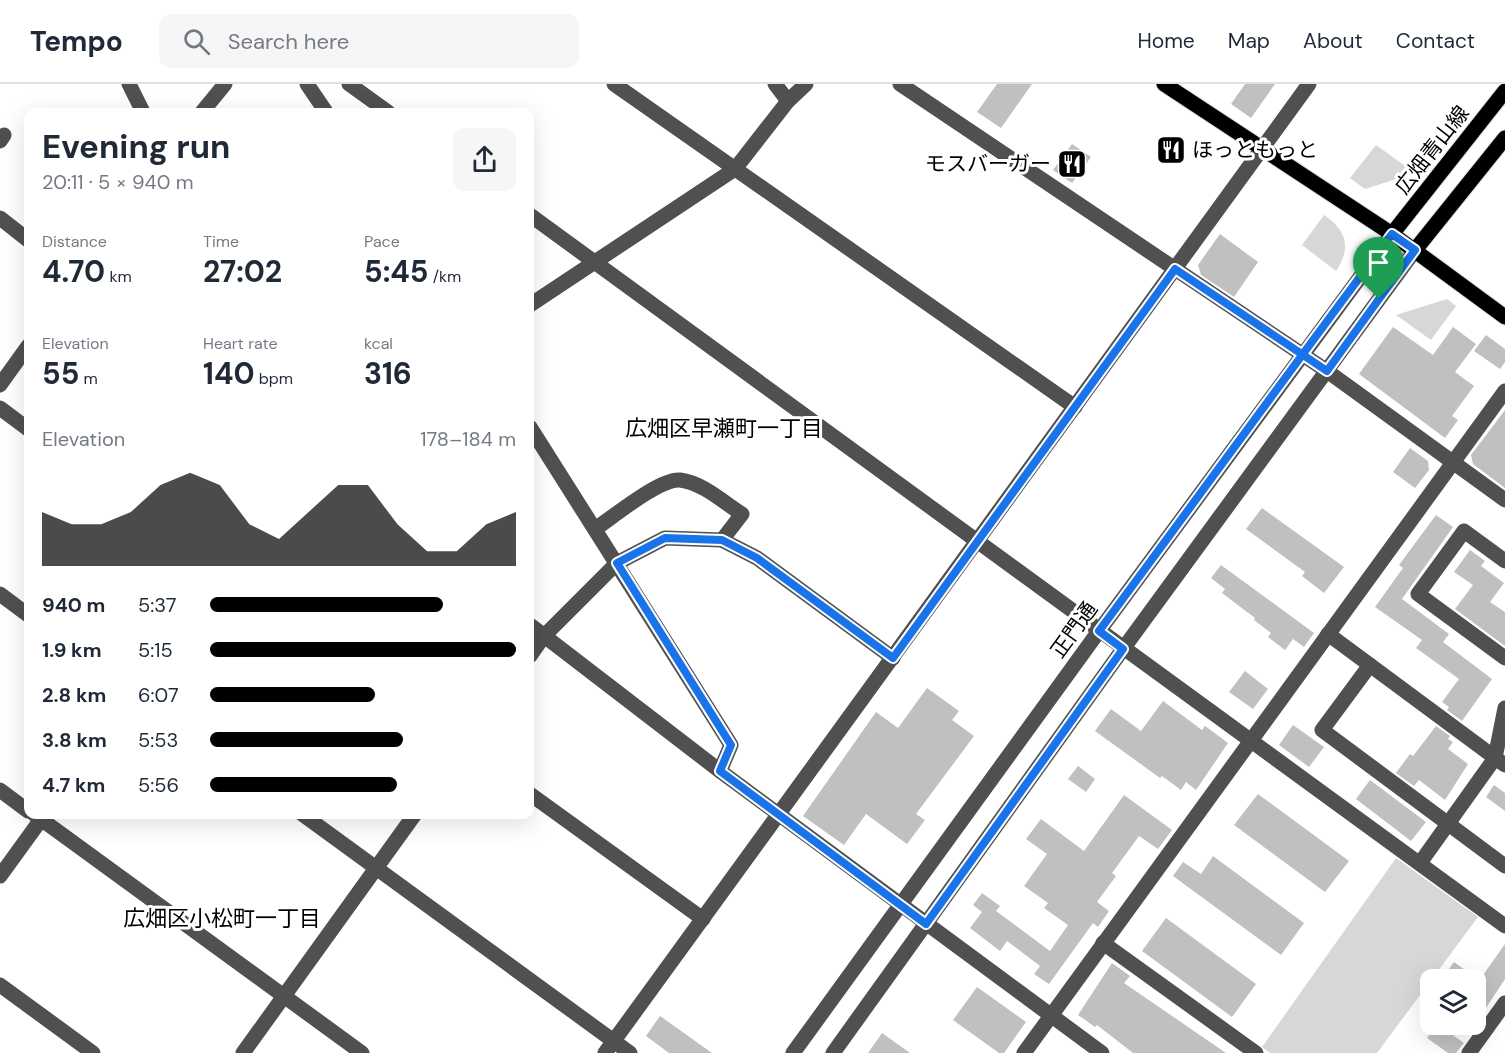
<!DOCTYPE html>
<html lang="en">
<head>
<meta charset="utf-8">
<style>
	:root { --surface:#fff; --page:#f6f6f7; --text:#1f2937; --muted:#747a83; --line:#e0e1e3; --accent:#000 }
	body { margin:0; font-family:"DM Sans","Noto Sans JP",sans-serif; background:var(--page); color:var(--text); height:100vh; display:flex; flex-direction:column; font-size:22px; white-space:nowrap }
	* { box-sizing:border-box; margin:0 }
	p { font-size:20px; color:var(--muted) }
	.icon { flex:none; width:33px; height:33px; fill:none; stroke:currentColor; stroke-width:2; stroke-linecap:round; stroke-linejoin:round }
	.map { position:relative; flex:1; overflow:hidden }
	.details { position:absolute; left:24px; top:24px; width:510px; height:711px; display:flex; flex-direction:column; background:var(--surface); border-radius:12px; box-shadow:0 6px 24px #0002 }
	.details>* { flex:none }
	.buttons { position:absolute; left:1420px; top:885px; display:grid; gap:12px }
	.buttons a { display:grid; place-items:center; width:66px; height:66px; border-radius:12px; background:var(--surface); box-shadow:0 6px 24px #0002; font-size:30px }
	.pin { position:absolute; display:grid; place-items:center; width:51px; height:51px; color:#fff; margin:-62px -26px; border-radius:50% 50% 50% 0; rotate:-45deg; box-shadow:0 0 6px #0007 }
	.pin .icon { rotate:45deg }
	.round { display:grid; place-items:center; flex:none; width:63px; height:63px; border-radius:12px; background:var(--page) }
	.head { display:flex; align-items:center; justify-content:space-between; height:102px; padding:0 18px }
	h1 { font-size:33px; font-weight:700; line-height:45px }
	.stats { display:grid; grid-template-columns:repeat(3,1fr); gap:9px; height:102px; padding:6px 18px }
	.stats div { display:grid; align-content:center }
	.stats b { font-size:30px; font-weight:700 }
	.stats small { font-size:16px; font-weight:400 }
	.stats p { font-size:16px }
	.chart { height:168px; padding:12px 18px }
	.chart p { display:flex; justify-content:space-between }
	.chart svg { width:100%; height:108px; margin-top:6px; fill:var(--accent); opacity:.7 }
	ul { padding:0 18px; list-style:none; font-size:20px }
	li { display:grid; grid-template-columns:96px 72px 1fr; align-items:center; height:45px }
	li i { height:15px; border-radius:8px; background:var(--accent) }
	header { display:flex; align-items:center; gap:36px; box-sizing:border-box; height:84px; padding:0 30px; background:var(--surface); border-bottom:2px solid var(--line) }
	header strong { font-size:28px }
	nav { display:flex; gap:33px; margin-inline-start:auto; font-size:21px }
	.search { width:420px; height:54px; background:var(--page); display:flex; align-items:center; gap:15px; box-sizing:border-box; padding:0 21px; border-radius:12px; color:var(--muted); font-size:22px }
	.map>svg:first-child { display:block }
</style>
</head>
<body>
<header>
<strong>Tempo</strong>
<div class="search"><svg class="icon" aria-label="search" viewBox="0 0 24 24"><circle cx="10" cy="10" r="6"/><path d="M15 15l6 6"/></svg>Search here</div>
<nav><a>Home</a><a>Map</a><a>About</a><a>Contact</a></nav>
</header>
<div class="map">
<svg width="1505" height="969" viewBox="0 0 1505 969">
	<rect width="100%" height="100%" fill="#fff"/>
	<g fill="#d7d7d7">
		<path d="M1376 61 1415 89 1365 105 1350 94Z"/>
		<path d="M1324 131C1346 146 1352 163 1336 187L1302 161Z"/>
		<path d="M1447 215 1456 222 1431 256 1396 231Z"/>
		<path d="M1396 774 1478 833 1377 969H1270L1262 963Z"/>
	</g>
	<g fill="#c0c0c0">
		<path d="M997 0H1032L1001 44 977 28Z"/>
		<path d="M1245 0H1275L1251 34 1231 20Z"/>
		<path d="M1072 60 1091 73 1072 99 1053 86Z"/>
		<path d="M1220 150 1258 178 1234 213 1201 191 1198 181Z"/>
		<path d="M1393 243 1433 271 1453 243 1476 260 1455 288 1474 302 1452 332 1458 336 1445 354 1359 290Z"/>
		<path d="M1486 251 1505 265V278L1500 285 1474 267Z"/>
		<path d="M1505 326V404L1473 380 1471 371Z"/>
		<path d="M1410 364 1428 377 1429 386 1415 404 1393 388Z"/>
		<path d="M1262 424 1344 483 1324 509 1302 492 1305 488 1246 445Z"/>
		<path d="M1436 431 1453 443 1402 515 1449 550 1443 558 1492 595 1462 637 1447 626 1449 623 1442 618 1459 595 1416 564 1422 556 1375 523 1403 484 1399 481Z"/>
		<path d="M1470 466 1485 477 1481 482 1504 499 1490 518 1505 528V562L1455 525 1473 501 1454 488Z"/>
		<path d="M1221 481 1314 549 1304 563 1293 555 1285 566 1268 553 1271 549 1254 536 1255 534 1222 509 1225 505 1211 494Z"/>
		<path d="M1245 587 1268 605 1253 625 1229 608Z"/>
		<path d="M927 604 959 627 952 636 974 652 916 730 925 736 907 760 866 730 844 761 803 732 876 628 898 644Z"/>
		<path d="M1163 617 1202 646 1205 642 1228 659 1196 706 1186 698 1181 706 1162 692 1160 694 1095 647 1111 625 1141 647Z"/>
		<path d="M1293 641 1324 663 1309 683 1279 661Z"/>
		<path d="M1436 642 1450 652 1448 655 1453 658 1448 665 1468 680 1445 716 1419 696 1414 702 1396 689 1410 670 1413 672Z"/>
		<path d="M1078 682 1095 695 1086 708 1068 695Z"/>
		<path d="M1370 696 1426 738 1411 757 1356 715Z"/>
		<path d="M1494 701 1505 709V727L1486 713Z"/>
		<path d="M1258 710 1349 777 1325 808 1234 741Z"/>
		<path d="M1124 711 1172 746 1158 765 1139 752 1112 789 1116 792 1097 818 1109 827 1098 843 1093 839 1049 900 1034 890 1040 882 1007 857 1000 867 970 844 982 828 973 821 982 809 1000 822 996 827 1050 867 1068 841 1044 824 1048 819 1024 802 1047 770 1026 755 1041 735 1084 767Z"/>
		<path d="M1213 772 1304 839 1281 871 1173 792 1183 778 1201 790Z"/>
		<path d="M1166 834 1256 900 1232 933 1142 867Z"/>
		<path d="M1505 860V895L1476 939V901Z"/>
		<path d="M1454 878 1479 896H1441Z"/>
		<path d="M1112 879 1130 892 1124 899 1226 969H1133L1097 941 1095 943 1078 931Z"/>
		<path d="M977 903 1026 938 1004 969H999L953 936Z"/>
		<path d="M660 932 712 969H669L646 952Z"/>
		<path d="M1437 940 1464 959 1456 969H1448L1427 954Z"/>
		<path d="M882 949 910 969H868Z"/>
	</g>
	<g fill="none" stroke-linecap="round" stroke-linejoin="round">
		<g stroke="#dbdbdb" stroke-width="17">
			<g id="major">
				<path d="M1164 0 1392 150 1505 233"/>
				<path d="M1392 150 1505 7"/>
				<path d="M1415 166 1505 54"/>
			</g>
		</g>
		<g stroke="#505050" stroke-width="15">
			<path d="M129 0 143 28"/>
			<path d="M307 0 326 28"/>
			<path d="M349 0 388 28"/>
			<path d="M614 0 1075 323"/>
			<path d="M775 0 788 17"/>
			<path d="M900 0 1327 287 1505 416"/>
			<path d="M202 28 225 0"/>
			<path d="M0 57 4 51"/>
			<path d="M530 131 1505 842"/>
			<path d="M0 134 28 156"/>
			<path d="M530 221 735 85 788 17 806 0"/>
			<path d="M0 301 28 262"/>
			<path d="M0 324 28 345"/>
			<path d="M530 343 731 661 720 687"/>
			<path d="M595 445C613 433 660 394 680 396 703 399 723 418 742 430L722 456"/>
			<path d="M1505 477 1464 447 1418 510 1505 574"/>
			<path d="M0 510 28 531"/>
			<path d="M530 541 720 687 1102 969"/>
			<path d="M1328 550 1505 681"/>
			<path d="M530 572 544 552 617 479 665 454 722 456 757 474 893 574"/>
			<path d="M1370 581 1322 646 1505 782"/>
			<path d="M0 706 28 727"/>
			<path d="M530 710 703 835"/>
			<path d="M34 730 362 969"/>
			<path d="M302 730 630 969"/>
			<path d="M1420 779 1495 674 1505 624"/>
			<path d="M0 792 45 730"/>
			<path d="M1103 859 1256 969"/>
			<path d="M0 901 93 969"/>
			<path d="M243 969 415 730"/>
			<path d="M605 969 1309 0"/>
			<path d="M793 969 1099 547 1392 150"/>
			<path d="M833 969 1123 565 1415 166"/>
			<path d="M1024 969 1505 307"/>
			<path d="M1469 969 1505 919"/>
		</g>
		<use href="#major" stroke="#000" stroke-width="15"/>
	</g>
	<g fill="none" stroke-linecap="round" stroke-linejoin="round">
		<g stroke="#fff" stroke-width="12">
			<path id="route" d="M1379 215 1327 287 1175 185 893 574 757 474 722 456 665 454 617 479 731 661 720 687 926 840 1123 565 1099 547C1197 415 1293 282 1392 150L1415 166 1379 215"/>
		</g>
		<use href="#route" stroke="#1a73e8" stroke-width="8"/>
	</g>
	<defs>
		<g id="restaurant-square" transform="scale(1.5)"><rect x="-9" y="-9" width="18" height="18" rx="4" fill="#000" stroke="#fff"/><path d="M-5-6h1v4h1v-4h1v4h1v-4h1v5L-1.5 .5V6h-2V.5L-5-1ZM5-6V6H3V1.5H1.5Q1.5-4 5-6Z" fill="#fff"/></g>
	</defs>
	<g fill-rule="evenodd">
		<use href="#restaurant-square" x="1171" y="66"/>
		<use href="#restaurant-square" x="1072" y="80"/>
	</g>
	<g text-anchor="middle" stroke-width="6" stroke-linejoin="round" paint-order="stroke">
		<g font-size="21" fill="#000" stroke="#fff" text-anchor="start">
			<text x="1192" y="73">ほっともっと</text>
			<text x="1051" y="87" text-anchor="end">モスバーガー</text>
		</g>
		<g font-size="21" fill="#000" stroke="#fff">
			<text transform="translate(1432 66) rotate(-52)" y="7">広畑青山線</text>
			<text transform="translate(1074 546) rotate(-54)" y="7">正門通</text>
		</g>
		<g font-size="22" fill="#000" stroke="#fff">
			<text x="724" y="352">広畑区早瀬町一丁目</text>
			<text x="222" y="842">広畑区小松町一丁目</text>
		</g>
	</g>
</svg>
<div class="buttons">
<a><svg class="icon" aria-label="layers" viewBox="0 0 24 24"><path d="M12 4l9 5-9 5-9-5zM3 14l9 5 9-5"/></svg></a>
</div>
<div class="pin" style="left:1379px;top:215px;background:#1e9e55"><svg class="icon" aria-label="arrive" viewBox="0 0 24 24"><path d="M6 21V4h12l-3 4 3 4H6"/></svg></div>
<section class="details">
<div class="head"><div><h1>Evening run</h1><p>20:11 · 5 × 940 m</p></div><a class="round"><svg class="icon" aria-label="share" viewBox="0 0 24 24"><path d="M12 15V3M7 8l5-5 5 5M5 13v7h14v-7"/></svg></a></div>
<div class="stats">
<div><p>Distance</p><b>4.70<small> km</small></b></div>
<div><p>Time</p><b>27:02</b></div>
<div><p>Pace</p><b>5:45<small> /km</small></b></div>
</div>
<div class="stats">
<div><p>Elevation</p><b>55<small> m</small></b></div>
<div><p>Heart rate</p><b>140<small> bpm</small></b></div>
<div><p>kcal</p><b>316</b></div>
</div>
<div class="chart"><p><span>Elevation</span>178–184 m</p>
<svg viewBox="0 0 160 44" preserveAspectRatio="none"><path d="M0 44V22L10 27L20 27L30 22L40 11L50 6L60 11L70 27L80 33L90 22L100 11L110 11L120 27L130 38L140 38L150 27L160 22V44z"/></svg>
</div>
<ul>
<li><b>940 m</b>5:37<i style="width:76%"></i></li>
<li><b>1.9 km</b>5:15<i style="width:100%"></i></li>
<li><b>2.8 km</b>6:07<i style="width:54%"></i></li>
<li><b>3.8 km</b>5:53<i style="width:63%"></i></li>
<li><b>4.7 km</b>5:56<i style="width:61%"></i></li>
</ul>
</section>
</div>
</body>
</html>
